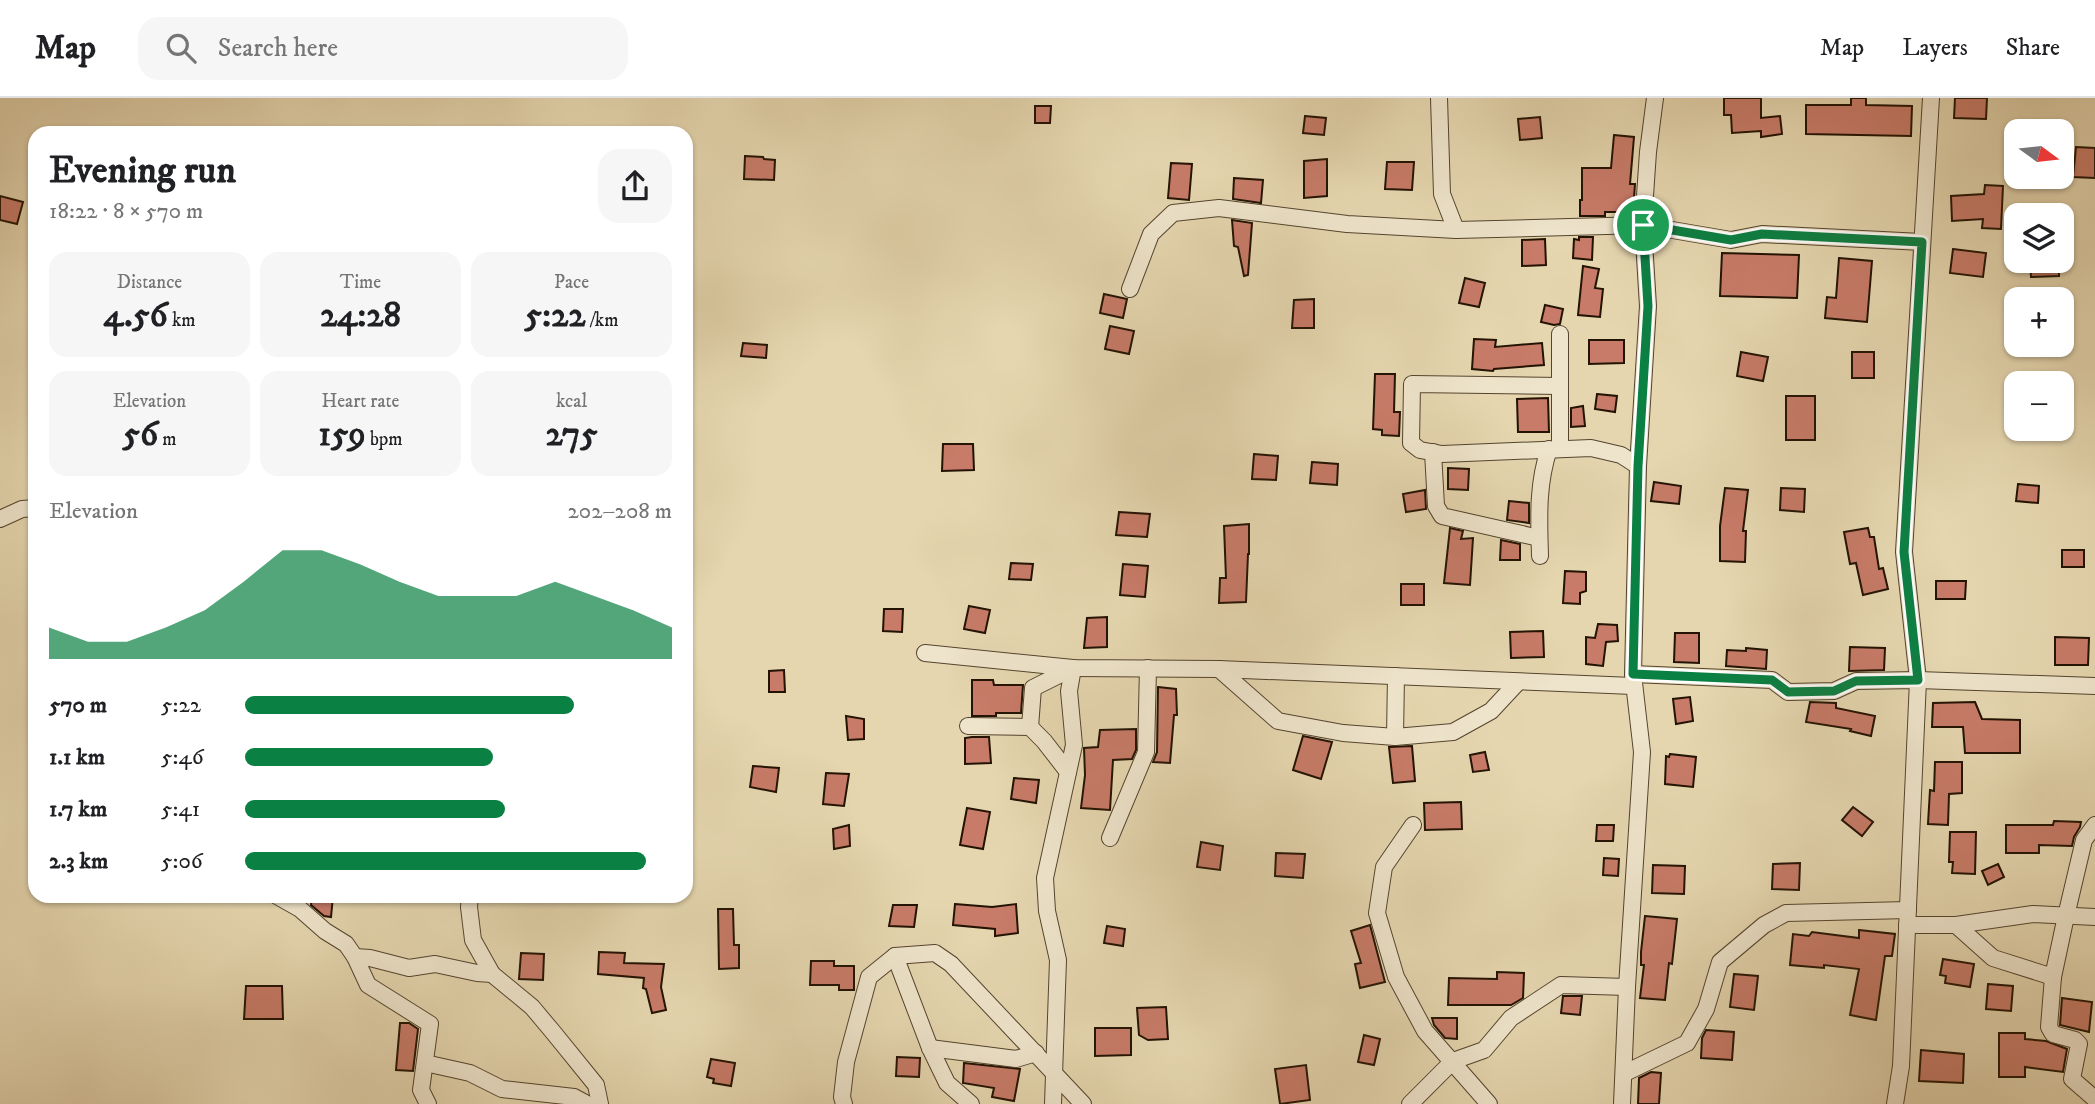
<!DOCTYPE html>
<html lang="en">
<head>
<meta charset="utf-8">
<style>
	:root { --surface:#fff; --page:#f6f6f6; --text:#202124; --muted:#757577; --line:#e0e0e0; --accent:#0b8043 }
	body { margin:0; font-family:"IM FELL DW Pica",serif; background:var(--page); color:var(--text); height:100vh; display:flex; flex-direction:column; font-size:26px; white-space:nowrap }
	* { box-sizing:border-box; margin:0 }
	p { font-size:23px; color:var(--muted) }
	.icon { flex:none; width:38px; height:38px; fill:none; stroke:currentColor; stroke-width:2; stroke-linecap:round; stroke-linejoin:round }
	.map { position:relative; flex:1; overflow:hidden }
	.panel { position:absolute; left:28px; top:28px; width:665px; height:777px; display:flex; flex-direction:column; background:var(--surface); border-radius:21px; box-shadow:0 2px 5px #0004 }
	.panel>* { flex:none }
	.needle { width:46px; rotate:105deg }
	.controls { position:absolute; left:2004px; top:21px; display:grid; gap:14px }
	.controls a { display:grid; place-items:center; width:70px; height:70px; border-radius:14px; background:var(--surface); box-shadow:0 2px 5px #0004; font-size:35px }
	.pin { position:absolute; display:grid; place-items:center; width:60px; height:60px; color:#fff; margin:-30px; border:4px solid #fff; border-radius:50%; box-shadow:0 2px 7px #0007 }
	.round { display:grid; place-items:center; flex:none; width:74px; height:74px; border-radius:21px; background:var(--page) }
	.headline { display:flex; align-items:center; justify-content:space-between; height:119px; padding:0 21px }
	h1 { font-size:38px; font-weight:800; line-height:52px }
	.figures { display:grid; grid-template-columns:repeat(3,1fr); gap:10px; height:119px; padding:7px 21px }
	.figures div { display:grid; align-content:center; border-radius:18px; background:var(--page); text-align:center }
	.figures b { font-size:35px; font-weight:800 }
	.figures small { font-size:19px; font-weight:400 }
	.figures p { font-size:19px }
	.chart { height:196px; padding:14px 21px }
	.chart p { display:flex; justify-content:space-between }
	.chart svg { width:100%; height:126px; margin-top:7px; fill:var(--accent); opacity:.7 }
	ul { padding:0 21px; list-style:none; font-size:23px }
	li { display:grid; grid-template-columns:112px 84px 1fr; align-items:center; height:52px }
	li i { height:18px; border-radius:9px; background:var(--accent) }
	header { display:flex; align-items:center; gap:42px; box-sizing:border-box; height:98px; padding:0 35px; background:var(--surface); border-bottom:2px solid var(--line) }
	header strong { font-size:33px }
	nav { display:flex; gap:38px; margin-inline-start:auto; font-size:24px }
	.search { width:490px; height:63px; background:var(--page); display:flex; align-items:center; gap:18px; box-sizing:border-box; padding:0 24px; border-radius:21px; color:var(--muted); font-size:26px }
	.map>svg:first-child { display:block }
</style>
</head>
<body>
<header>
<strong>Map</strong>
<div class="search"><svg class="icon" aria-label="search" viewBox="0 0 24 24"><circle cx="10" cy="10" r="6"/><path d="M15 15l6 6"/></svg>Search here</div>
<nav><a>Map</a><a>Layers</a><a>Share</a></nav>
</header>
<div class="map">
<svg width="2095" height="1006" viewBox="0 0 2095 1006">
	<rect width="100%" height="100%" fill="#e5d6af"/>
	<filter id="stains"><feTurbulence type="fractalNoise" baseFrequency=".00286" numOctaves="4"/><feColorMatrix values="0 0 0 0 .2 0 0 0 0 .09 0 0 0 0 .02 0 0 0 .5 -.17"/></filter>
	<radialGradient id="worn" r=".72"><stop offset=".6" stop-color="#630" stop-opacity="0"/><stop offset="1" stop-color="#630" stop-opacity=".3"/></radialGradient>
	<g fill="#c77b68" stroke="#231303" stroke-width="2">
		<path d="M1724 0H1761V20L1780 18 1782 36 1761 39V33L1732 35 1731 17H1724Z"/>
		<path d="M1851 0H1866V7L1912 8 1911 38 1806 36V7H1851Z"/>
		<path d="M1955 0H1987L1986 21 1954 20Z"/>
		<path d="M1035 8H1051L1050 25H1035Z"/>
		<path d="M1305 18 1326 20 1324 37 1303 35Z"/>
		<path d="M1540 19 1542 40 1520 42 1518 21Z"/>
		<path d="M1614 37 1634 39 1630 86H1635L1633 114H1605V118H1580V102H1582V70H1611Z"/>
		<path d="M2076 49 2095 50V80L2073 79Z"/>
		<path d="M745 58 763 59 764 61 775 62 774 82 744 81Z"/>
		<path d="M1327 61V98L1304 100V63Z"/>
		<path d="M1387 64H1414L1412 92 1385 91Z"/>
		<path d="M1171 65 1192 66 1189 102 1168 100Z"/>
		<path d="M1234 80 1263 82 1261 105 1233 101Z"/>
		<path d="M1985 87 2003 88 2001 131 1982 130 1983 121 1952 123 1951 98 1984 96Z"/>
		<path d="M0 98 23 104 17 126 0 122Z"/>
		<path d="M1232 122 1252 125 1248 177 1244 178 1238 149 1234 148Z"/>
		<path d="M1579 139H1593L1592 162 1573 160 1574 141 1579 142Z"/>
		<path d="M1545 141 1546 167 1522 168V142Z"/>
		<path d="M1953 151 1986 155 1983 179 1950 175Z"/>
		<path d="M1722 155 1799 157 1797 200 1720 198Z"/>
		<path d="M1839 160 1872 163 1867 224 1825 220 1827 199 1836 200Z"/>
		<path d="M2030 163H2059V178L2031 179Z"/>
		<path d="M1583 168 1599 171 1595 190 1603 191 1600 219 1578 217Z"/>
		<path d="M1465 180 1485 185 1479 209 1459 205Z"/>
		<path d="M1104 196 1127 201 1123 220 1100 215Z"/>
		<path d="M1314 201V230H1292L1294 202Z"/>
		<path d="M1545 207 1563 211 1560 226 1554 227 1541 224Z"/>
		<path d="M1110 228 1134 233 1129 256 1105 251Z"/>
		<path d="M1474 241 1496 242 1495 249 1542 245 1544 267 1494 271 1493 273 1472 271Z"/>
		<path d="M1589 242H1624V265L1589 266Z"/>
		<path d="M743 245 767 247 766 260 741 258Z"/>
		<path d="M1741 254 1768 259 1763 283 1737 278Z"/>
		<rect x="1852" y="254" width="22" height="26"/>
		<path d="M1375 276H1395L1394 314H1400L1399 338 1382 337V332L1373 331Z"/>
		<path d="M1597 296 1617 298 1615 314 1595 311Z"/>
		<rect x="1786" y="298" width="29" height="44"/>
		<path d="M1548 300 1549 334H1518L1517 301Z"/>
		<path d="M1583 308 1585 328 1571 329V310Z"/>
		<path d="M943 346H973L974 372 942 373Z"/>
		<path d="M1254 356 1278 358 1276 382 1252 381Z"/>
		<path d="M1312 364 1338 366 1337 387 1310 385Z"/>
		<path d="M1448 370 1469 371 1468 392 1448 391Z"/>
		<path d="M1654 384 1681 388 1679 406 1651 403Z"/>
		<path d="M2018 386 2039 388 2038 405 2016 403Z"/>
		<path d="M1725 390 1748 392 1743 433H1746L1745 464 1720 463V428Z"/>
		<path d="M1781 390 1805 391 1804 414 1780 412Z"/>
		<path d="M1425 392 1426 411 1406 414 1403 396Z"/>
		<path d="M1509 403 1529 405V425L1507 422Z"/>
		<path d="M1119 414 1150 416 1147 439 1116 437Z"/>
		<path d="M1249 426V456H1248L1246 504 1219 505 1220 480H1226L1224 428Z"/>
		<path d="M1450 430 1463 433 1461 441 1473 440 1470 487 1444 485Z"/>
		<path d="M1868 430 1870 439H1874L1879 471 1883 470 1888 491 1863 497 1856 465 1850 466 1844 434Z"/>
		<path d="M1501 442 1520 446V462H1500Z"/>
		<rect x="2062" y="452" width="22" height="17"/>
		<path d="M1011 465 1033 466 1031 482 1009 481Z"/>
		<path d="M1123 466 1148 468 1145 499 1120 497Z"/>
		<path d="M1565 473 1586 474V493L1580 495V506L1563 505Z"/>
		<path d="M1936 483H1966L1965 501H1936Z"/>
		<rect x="1401" y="486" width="23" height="21"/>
		<path d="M969 508 990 512 985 535 964 531Z"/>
		<path d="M884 511H903L902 534 883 533Z"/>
		<path d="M1107 519V549L1084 550 1087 520Z"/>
		<path d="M1598 526 1617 527 1618 543 1606 544 1603 568 1586 566V539L1595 540Z"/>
		<path d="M1543 533 1544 559 1511 560 1510 534Z"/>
		<path d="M1675 535H1699V565L1674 564Z"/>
		<path d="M2055 539 2089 540 2088 567H2055Z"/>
		<path d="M1850 549 1885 550 1884 572 1849 573Z"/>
		<path d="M1746 550 1767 552 1766 571 1726 568 1727 552 1746 553Z"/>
		<path d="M784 572 785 594H769V573Z"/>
		<path d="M972 582H993L994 587H1023L1021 615H996V618H972Z"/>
		<path d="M1158 589 1176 591 1177 617H1174L1170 665 1153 664 1157 654Z"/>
		<path d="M1690 599 1693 623 1676 626 1673 601Z"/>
		<path d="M1810 604 1836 605V610L1875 618 1871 638 1850 633 1851 631 1806 624Z"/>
		<path d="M1975 604 1982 621 2020 622V655H1965L1963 629H1932L1933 605Z"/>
		<path d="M846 618 864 621V641L848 642Z"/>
		<path d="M1136 631V652L1132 661 1113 662 1110 712 1081 710 1085 677 1084 650 1098 649 1100 632Z"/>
		<path d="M1303 638 1332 644 1321 681 1293 672Z"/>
		<path d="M972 639H989L991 665 965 666V640Z"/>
		<path d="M1412 648 1415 683 1393 685 1389 649Z"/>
		<path d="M1485 654 1489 672 1473 674 1470 657Z"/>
		<path d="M1670 656 1696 659 1693 689 1665 686 1666 658 1669 659Z"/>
		<path d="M1935 664H1962V695L1949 696 1948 727 1928 726 1930 692 1934 693Z"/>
		<path d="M753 668 779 670 776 694 750 689Z"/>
		<path d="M826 675 849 676 844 708 823 706Z"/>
		<path d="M1014 680 1039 682 1036 705 1011 701Z"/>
		<path d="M1461 704 1462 731 1425 732 1424 705Z"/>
		<path d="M1853 709 1873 724 1862 738 1842 722Z"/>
		<path d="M967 710 990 714 983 751 960 747Z"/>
		<path d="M2054 723 2081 724 2080 729 2074 739 2072 748 2039 747V755H2006V727H2053Z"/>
		<path d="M849 727 850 748 834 751 833 731Z"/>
		<path d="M1597 727H1614L1613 743H1596Z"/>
		<path d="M1950 734H1976L1975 776 1952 775 1953 764H1949Z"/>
		<path d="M1201 744 1223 748 1220 772 1197 769Z"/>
		<path d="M1276 755 1305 756 1303 780 1275 778Z"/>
		<path d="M1604 760 1619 761 1618 778 1603 777Z"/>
		<path d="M1800 765 1799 792 1772 791 1773 766Z"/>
		<path d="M1998 766 2004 779 1988 787 1982 773Z"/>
		<path d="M1653 767 1685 768 1684 796 1652 795Z"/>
		<path d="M312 798H333L331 819 324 818 311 807Z"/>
		<path d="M955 806 992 809 1016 806 1018 835 995 838V831L953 827Z"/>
		<path d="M893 807H917L914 829 889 828Z"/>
		<path d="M718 811H733L734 847H739V870L719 871Z"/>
		<path d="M1645 818 1677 821 1672 866 1669 865 1665 902 1640 900 1644 867H1641V854Z"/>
		<path d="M1370 827 1385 884 1360 890 1355 866 1361 865 1351 833Z"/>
		<path d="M1107 828 1125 831 1123 848 1104 845Z"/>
		<path d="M1859 832 1895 836 1892 858H1885L1876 922 1850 917 1859 871 1824 867V870L1790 867 1793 836 1809 838 1812 834 1859 840Z"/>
		<path d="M599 854 625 855 624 865 664 866 661 889 666 912 652 915 646 891 643 890 644 880 598 876Z"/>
		<path d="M521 855 544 856 543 882 519 881Z"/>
		<path d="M1943 861 1974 866 1970 889 1945 885 1946 878 1940 877Z"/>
		<path d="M811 863H834V868H854V892H839V887H810Z"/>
		<path d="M1497 874 1524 875 1523 900 1511 907H1448L1449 880 1497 881Z"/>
		<path d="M1734 876 1758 878 1754 912 1730 909Z"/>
		<path d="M1988 886 2013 888 2011 913 1986 911Z"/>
		<path d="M246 888H282L283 921H244Z"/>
		<path d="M1563 898H1582L1580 917 1561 915Z"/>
		<path d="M2062 900 2092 904 2089 934 2060 927Z"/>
		<path d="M1166 909 1168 941 1148 942 1139 937 1137 910Z"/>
		<path d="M1432 920H1457V941L1445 940 1434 927Z"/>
		<path d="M400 925H409L418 931 413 973 396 972Z"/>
		<path d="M1095 930H1131V957L1095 958Z"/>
		<path d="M1706 932 1734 934 1732 962 1701 960 1702 940Z"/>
		<path d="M1999 935H2025V941L2046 943 2067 951 2063 974 2025 969V979H1999Z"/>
		<path d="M1364 937 1380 941 1374 967 1358 964Z"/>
		<path d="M1921 952 1964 956 1963 985 1919 983Z"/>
		<path d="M897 959 920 960 919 979 896 978Z"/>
		<path d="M711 961 735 965 731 988 713 985 714 981 707 979Z"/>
		<path d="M964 965 1020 971 1014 1003 992 999 994 990 963 985Z"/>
		<path d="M1306 967 1310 1002 1280 1006 1275 971Z"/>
		<path d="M1651 974 1661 975 1659 1006H1638L1639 980Z"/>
	</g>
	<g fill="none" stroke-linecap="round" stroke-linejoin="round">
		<g stroke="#54442e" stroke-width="18">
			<g id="minor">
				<path d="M1439 0 1442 96 1456 132"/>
				<path d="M1130 191 1151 136 1173 115 1219 110 1347 126 1456 132 1643 127 1731 142 1762 136 1922 144"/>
				<path d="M1560 288 1412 286 1411 345 1420 352 1442 356 1591 350 1621 357 1638 368"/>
				<path d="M1560 351V236"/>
				<path d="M1433 354 1436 408 1442 418 1539 440"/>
				<path d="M0 421 22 411 35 410"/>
				<path d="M1540 458C1539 421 1537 387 1549 351"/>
				<path d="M925 555 1073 570 1219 571 1633 588"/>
				<path d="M1219 571 1278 623 1343 635 1395 639 1453 634 1491 613 1518 584"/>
				<path d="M1633 576 1772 582 1788 594 1834 593 1856 583 1918 582 2095 588"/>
				<path d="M968 628 1030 629 1044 643 1068 674"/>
				<path d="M1030 629 1033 590 1073 570"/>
				<path d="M1395 639 1396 578"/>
				<path d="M1413 727 1384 769 1377 815 1396 879 1425 933 1489 1006"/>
				<path d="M2095 727 2084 742 2066 818 2053 879 2049 929 2053 936 2075 942 2079 946 2072 981 2095 1001"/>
				<path d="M1110 740 1146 654 1148 570"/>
				<path d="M277 798 300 811 325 833 346 846 355 859 368 887 430 926 421 992 428 1006"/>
				<path d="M470 798 469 809 473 842 492 876 532 909 553 934 596 987 600 1006"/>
				<path d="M1907 827H1956L2033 816 2095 819"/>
				<path d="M1956 827 1993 860 2053 879"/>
				<path d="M895 858 930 950 947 985 971 1006"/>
				<path d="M355 859 370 860 409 870 435 866 477 875 492 876"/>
				<path d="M930 950 1016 961 1036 955"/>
				<path d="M425 965 470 975 502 991 574 999 587 1006"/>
				<path d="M1625 975 1687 945 1706 911 1720 864 1764 827 1786 815 1908 812"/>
				<path d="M844 1006 842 999 846 964 869 879 895 858 935 855 951 866 1083 1006"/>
				<path d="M1053 1006 1058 862 1047 813 1045 780 1074 647 1069 593 1073 570"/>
				<path d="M1410 1006 1453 963 1484 952 1511 920 1561 887 1627 889"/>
				<path d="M1622 1006 1627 889 1642 654 1633 576 1638 368 1648 208 1643 127 1648 54 1655 0"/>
				<path d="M1895 1006 1901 968 1918 582 1904 454 1931 0"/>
			</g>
		</g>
		<use href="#minor" stroke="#eee4cb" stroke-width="16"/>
	</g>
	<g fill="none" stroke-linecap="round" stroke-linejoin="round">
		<g stroke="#fff" stroke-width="14">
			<path id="route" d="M1643 127 1731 142 1762 136 1922 144 1904 454 1918 582 1856 583 1834 593 1788 594 1772 582 1633 576 1638 368 1648 208Z"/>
		</g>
		<use href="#route" stroke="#0b8043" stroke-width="9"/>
	</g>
	<rect width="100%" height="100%" filter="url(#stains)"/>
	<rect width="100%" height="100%" fill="url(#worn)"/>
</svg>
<div class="controls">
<a><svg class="needle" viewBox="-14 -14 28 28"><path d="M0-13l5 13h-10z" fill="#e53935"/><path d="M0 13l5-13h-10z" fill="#757577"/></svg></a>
<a><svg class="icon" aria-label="layers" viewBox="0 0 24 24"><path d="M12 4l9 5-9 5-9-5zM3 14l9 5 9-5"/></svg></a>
<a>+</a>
<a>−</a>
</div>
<div class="pin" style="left:1643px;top:127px;background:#1e9e55"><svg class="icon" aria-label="arrive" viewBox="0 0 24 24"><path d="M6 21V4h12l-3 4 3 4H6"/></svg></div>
<section class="panel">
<div class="headline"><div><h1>Evening run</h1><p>18:22 · 8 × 570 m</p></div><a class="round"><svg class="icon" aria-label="share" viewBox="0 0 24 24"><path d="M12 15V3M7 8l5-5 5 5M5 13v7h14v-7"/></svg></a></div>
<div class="figures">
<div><p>Distance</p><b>4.56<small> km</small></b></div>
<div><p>Time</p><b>24:28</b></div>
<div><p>Pace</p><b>5:22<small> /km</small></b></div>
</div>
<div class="figures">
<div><p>Elevation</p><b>56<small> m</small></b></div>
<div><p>Heart rate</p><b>159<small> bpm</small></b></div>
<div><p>kcal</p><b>275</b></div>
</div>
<div class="chart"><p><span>Elevation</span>202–208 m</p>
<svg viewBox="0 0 160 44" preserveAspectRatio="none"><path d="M0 44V33L10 38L20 38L30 33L40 27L50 17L60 6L70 6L80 11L90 17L100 22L110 22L120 22L130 17L140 22L150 27L160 33V44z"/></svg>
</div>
<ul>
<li><b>570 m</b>5:22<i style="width:77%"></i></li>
<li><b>1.1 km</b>5:46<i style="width:58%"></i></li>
<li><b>1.7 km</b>5:41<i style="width:61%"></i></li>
<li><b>2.3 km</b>5:06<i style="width:94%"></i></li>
</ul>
</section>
</div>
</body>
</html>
